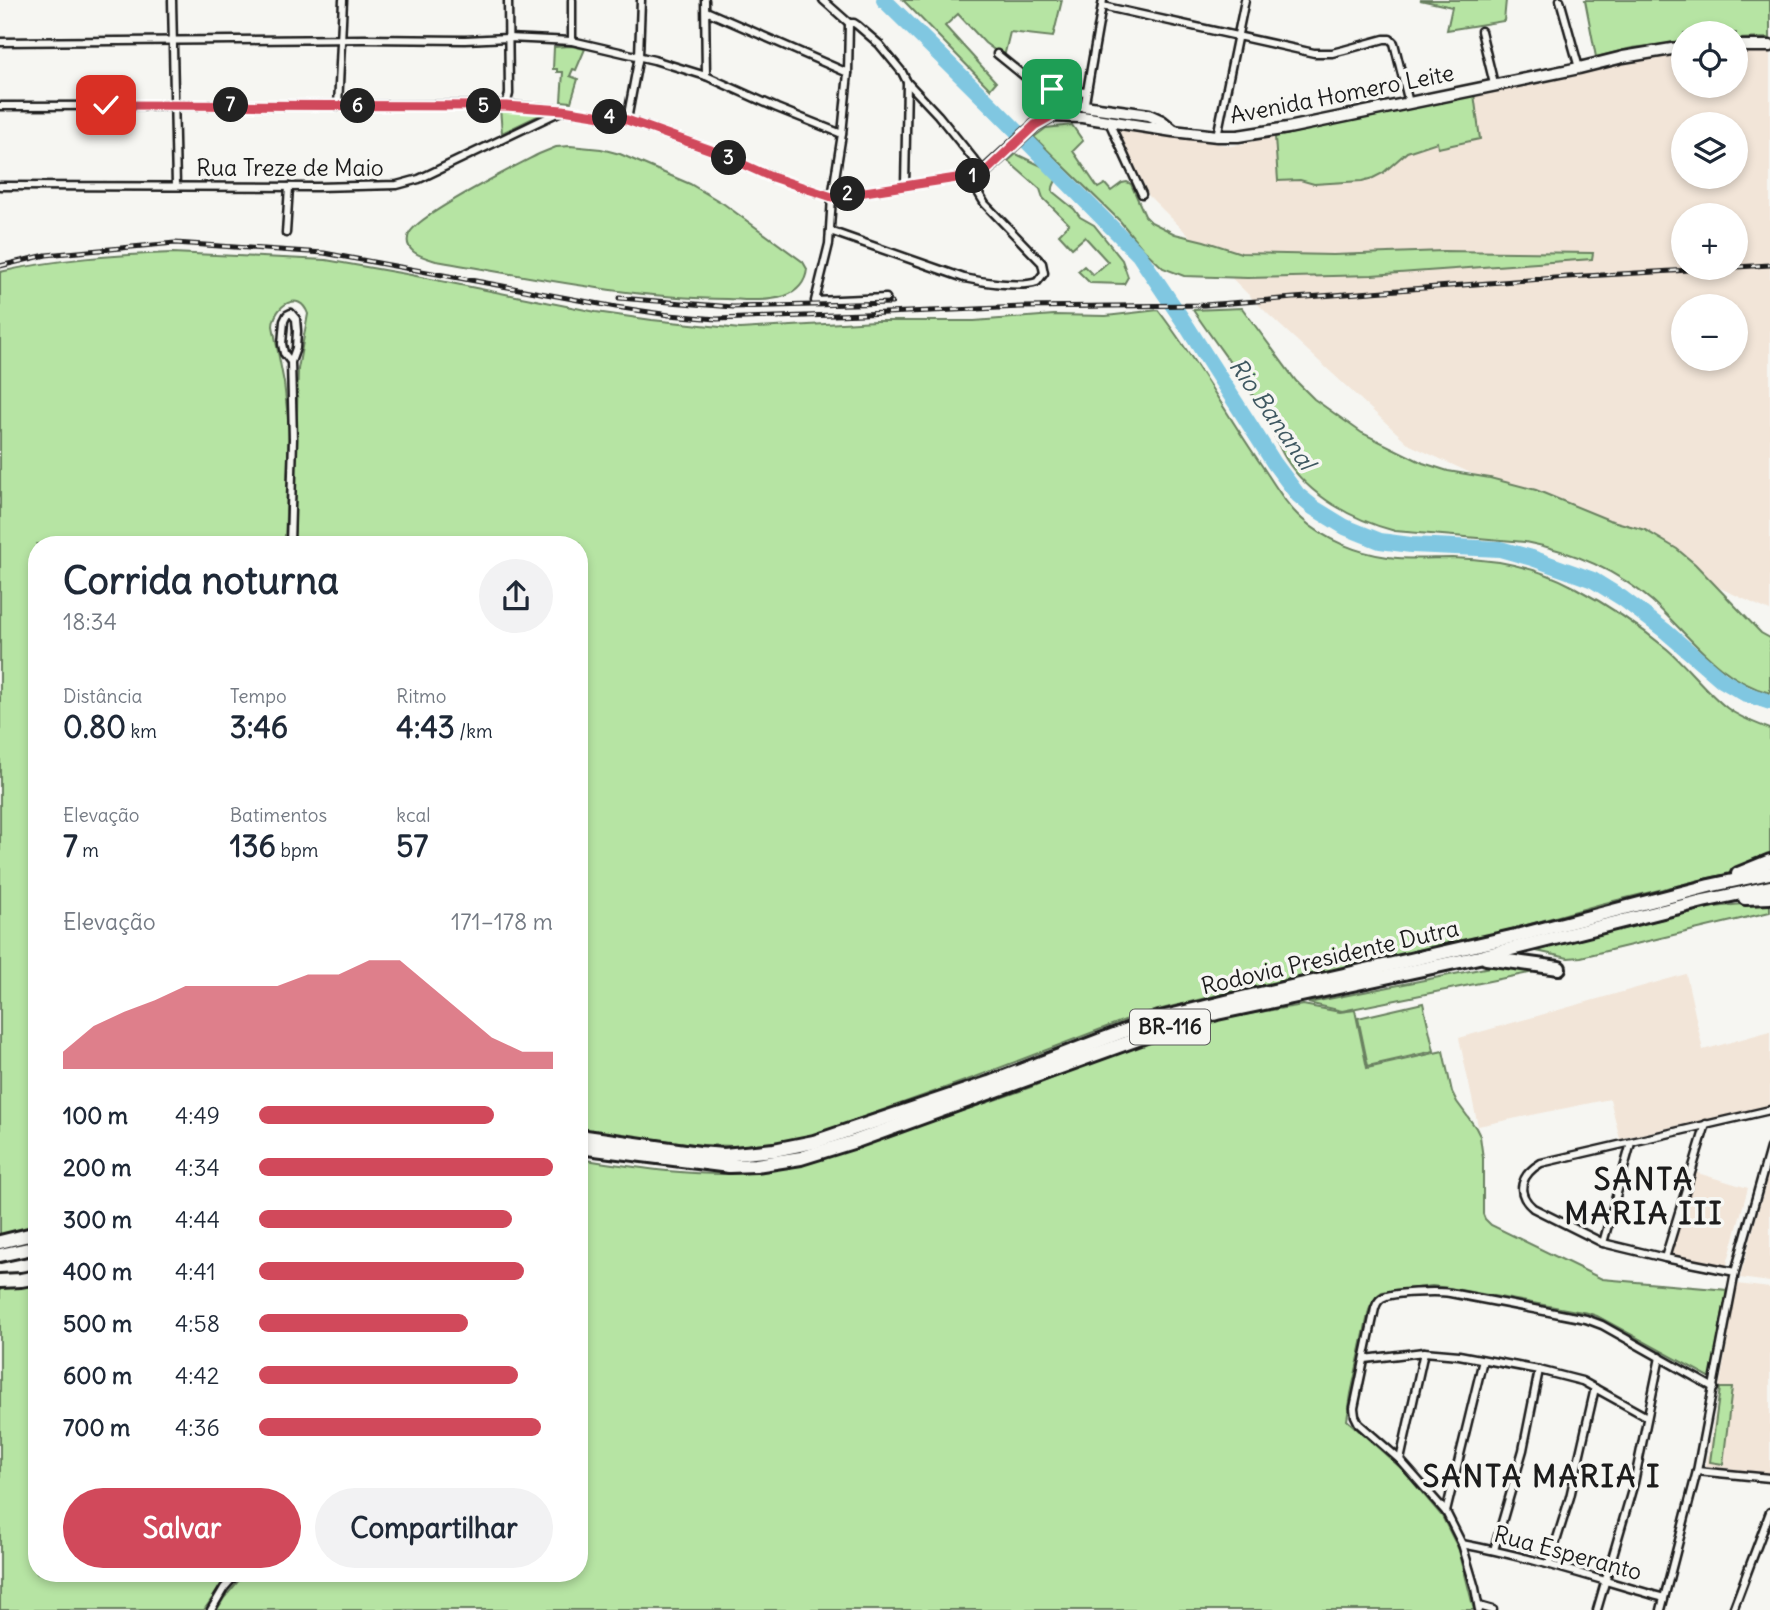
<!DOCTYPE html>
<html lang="pt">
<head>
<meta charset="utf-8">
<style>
	:root { --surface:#fff; --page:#f2f2f3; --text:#1f2937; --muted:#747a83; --accent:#d1495b }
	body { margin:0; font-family:Delius,sans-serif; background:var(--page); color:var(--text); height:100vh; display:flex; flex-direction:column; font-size:26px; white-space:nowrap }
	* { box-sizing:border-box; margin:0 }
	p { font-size:23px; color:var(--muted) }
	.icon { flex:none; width:38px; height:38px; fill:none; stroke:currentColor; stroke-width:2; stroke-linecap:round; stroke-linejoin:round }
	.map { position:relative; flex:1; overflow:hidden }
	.drawer { position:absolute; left:28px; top:536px; width:560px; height:1046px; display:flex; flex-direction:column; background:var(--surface); border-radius:28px; box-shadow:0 4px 10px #0003 }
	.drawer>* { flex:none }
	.fabs { position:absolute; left:1671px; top:21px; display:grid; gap:14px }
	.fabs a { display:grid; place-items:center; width:77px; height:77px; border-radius:50%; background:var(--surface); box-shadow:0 4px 10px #0003; font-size:35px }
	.pin { position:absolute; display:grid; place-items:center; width:60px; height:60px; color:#fff; margin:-30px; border-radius:14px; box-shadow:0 4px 10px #0006 }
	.km { position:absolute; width:35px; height:35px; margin:-18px; border-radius:50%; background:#222; color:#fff; font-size:19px; line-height:35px; text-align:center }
	.round { display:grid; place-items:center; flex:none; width:74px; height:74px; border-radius:37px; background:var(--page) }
	.overview { display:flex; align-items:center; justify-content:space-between; height:119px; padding:0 35px }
	h1 { font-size:38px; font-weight:800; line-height:52px }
	.stats { display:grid; grid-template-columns:repeat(3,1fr); gap:10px; height:119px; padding:7px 35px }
	.stats div { display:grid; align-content:center }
	.stats b { font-size:30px; font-weight:800 }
	.stats small { font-size:19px; font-weight:400 }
	.stats p { font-size:19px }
	.chart { height:196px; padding:14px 35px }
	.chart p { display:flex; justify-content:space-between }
	.chart svg { width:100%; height:126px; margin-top:7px; fill:var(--accent); opacity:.7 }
	.cta { display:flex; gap:14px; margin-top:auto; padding:14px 35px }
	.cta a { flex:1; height:80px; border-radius:42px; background:var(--accent); color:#fff; font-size:28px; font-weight:800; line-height:80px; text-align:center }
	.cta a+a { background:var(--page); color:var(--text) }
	ul { padding:0 35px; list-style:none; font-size:23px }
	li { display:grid; grid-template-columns:112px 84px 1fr; align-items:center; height:52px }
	li i { height:18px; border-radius:9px; background:var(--accent) }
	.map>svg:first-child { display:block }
</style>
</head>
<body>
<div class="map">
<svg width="1770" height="1610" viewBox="0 0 1770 1610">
	<rect width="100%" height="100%" fill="#f6f6f2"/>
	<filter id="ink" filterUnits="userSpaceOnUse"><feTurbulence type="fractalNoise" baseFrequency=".0143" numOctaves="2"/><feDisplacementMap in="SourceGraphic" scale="14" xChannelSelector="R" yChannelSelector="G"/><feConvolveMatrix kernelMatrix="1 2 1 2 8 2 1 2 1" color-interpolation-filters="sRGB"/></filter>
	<g filter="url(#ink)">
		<g fill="#f2e5d8" fill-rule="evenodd">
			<path d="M1736 51 1770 52V611L1410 445 1269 315 1149 196 1117 127 1231 146 1628 62 1683 55 1684 86H1736ZM1684 124H1736V177H1684ZM1684 215H1736V268H1684ZM1684 306H1736V359H1684Z"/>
			<path d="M1686 974 1703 1050 1770 1031V1105L1620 1139 1610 1099 1478 1126 1459 1038Z"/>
			<path d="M1770 1167V1282L1740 1278Z"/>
			<path d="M1694 1172 1748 1188 1726 1268 1667 1254Z"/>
			<path d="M1737 1284 1770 1288V1473L1706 1466Z"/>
		</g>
		<g fill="#b6e4a3" stroke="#698060" stroke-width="2">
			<path d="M903 0H1062L1053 37 1010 32 1004 57 985 43 958 14 945 26 996 82 990 89Z"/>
			<path d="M1420 0H1506L1504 21 1447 30 1452 7Z"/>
			<path d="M1585 0H1770V38L1736 39V33H1684L1683 42 1632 48 1596 57Z"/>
			<path d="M571 46 585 49 576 70 573 69 570 76 578 79 571 102 561 101 563 72H557V69H553L554 47Z"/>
			<path d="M1056 92 1079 94 1076 111H1055Z"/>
			<path d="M1474 94 1480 139 1438 148 1437 142 1407 152 1383 173 1373 178 1362 181 1314 184 1300 180 1278 181 1275 137Z"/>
			<path d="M500 108 546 112 502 133Z"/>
			<path d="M1072 125 1083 141 1073 151 1098 188 1105 184 1111 191 1122 183 1127 182 1131 184 1145 216 1151 222 1175 234 1204 241 1241 253 1333 255 1443 251 1593 253 1592 259 1372 275 1247 278 1184 276 1163 268 1143 249 1120 221 1034 137 1046 128Z"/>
			<path d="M570 146 601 149 620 154 690 184 724 204 803 262 807 269C806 282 797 292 785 296 767 302 745 300 727 299 629 298 532 277 436 261 423 257 402 252 409 234 417 215 516 166 539 154L556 147Z"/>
			<path d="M1016 154 1048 169 1057 175C1058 181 1051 185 1053 192L1074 209 1080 217 1094 225 1122 260 1128 277 1124 284 1090 283 1078 271 1084 266 1093 275 1108 262 1085 237 1072 248 1059 234 1069 224 1043 198 1040 189 1008 161Z"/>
			<path d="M172 253 326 260 406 274 596 312 652 320 740 329 875 321H974L1054 315 1106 316 1158 310C1195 358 1224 410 1258 460 1272 480 1284 503 1302 519 1325 540 1358 553 1388 557 1410 560 1431 558 1452 558 1495 559 1536 566 1574 587 1606 604 1639 626 1667 649 1688 667 1705 691 1727 708 1740 718 1755 723 1770 729V857L1730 873 1601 904 1466 942 1222 994 1138 1015 973 1078 810 1136 786 1141 736 1146 703 1145 579 1130V544H294L298 369 308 314C299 289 274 306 273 326L284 383 289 427 285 544H37V1227L0 1237V272C57 259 114 255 172 253Z"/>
			<path d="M1242 308 1296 381 1314 399 1362 433 1423 463 1448 471 1490 478 1536 490 1609 520 1645 530 1677 549 1695 564 1761 633 1770 638V693C1719 680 1689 635 1652 601 1616 570 1572 551 1525 542L1395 531C1353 520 1309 496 1286 459 1276 444 1273 426 1263 411 1241 376 1216 344 1193 310Z"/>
			<path d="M1770 901V912L1581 957 1568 958 1537 951 1581 938 1714 907Z"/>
			<path d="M1500 965 1539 971 1342 1011 1308 1003Z"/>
			<path d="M1423 1003 1434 1051 1368 1066 1358 1018Z"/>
			<path d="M1303 1005 1340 1012 1355 1010 1367 1068 1443 1051 1452 1092 1457 1102 1476 1128 1480 1136 1483 1158V1214L1485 1219 1491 1225 1602 1279 1727 1290 1711 1378 1597 1316 1588 1313 1449 1288 1432 1286 1382 1292 1376 1297 1369 1310 1351 1394 1347 1420 1402 1469 1442 1516 1459 1550 1474 1610H217L224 1598 245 1573H579V1159C635 1167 692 1177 748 1173 804 1169 858 1147 911 1128 950 1114 991 1102 1031 1087 1085 1066 1137 1040 1194 1026 1229 1016 1266 1011 1303 1005Z"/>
			<path d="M37 1281V1573H230L204 1610H0V1285Z"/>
			<path d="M1720 1388H1732L1723 1464 1710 1462Z"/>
		</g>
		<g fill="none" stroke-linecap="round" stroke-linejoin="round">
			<path stroke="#80c7e1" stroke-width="16" d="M884 0 996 110 1139 255 1188 328 1274 463 1298 495 1314 508 1345 527 1380 541 1411 545 1500 549 1532 558 1593 580 1622 598 1664 630 1722 680 1746 694 1770 702"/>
			<g stroke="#1c1c1c" stroke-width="11">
				<g id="street">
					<path d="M172 0 176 186"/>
					<path d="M705 0 706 76"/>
					<path d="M1560 0 1579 68"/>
					<path d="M1102 6 1314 53H1332L1344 50 1384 39H1390L1394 43 1409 103"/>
					<path d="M706 11 848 73"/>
					<path d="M849 23 848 73 842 134 832 197 829 244 815 301 886 298"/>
					<path d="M1481 31 1494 84"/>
					<path d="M572 41V0"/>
					<path d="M0 42 364 39 465 40 508 38 572 41 654 60 706 76 777 108 842 134"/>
					<path d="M997 54 1034 84 1052 89 1086 92"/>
					<path d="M506 105 509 94 508 0"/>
					<path d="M0 106 506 105 563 110 627 120 711 150 769 176 832 197 976 175 984 172 938 115 907 82 902 72 879 44 857 25 854 23H849L823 0"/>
					<path d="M338 106 343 0"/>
					<path d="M1084 108 1103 0"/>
					<path d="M1051 116 1052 89"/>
					<path d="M627 120 639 56 641 0"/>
					<path d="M1109 122 1142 194"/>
					<path d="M1217 136 1245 0"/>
					<path d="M0 186 317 187 397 185 419 179 561 111"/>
					<path d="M905 186 907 82"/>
					<path d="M830 231 964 278C982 282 1020 288 1037 282L1044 273 1042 263 985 204 979 194 976 175"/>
					<path d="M286 233 289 187"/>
					<path d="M290 544 293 439 291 362 296 348 297 331 296 319 291 313 287 315 284 321 282 344 284 353 291 362"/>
					<path d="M1603 1243 1631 1143"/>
					<path d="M1665 1258 1706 1124"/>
					<path d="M1735 1272 1665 1258 1603 1243 1533 1208C1514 1192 1522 1174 1541 1163L1770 1110"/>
					<path d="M1365 1359 1424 1352 1459 1355 1539 1370 1582 1381 1647 1417"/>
					<path d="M1400 1460 1424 1352"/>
					<path d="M1697 1471 1770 1478"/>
					<path d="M1446 1512 1483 1360"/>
					<path d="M1462 1544C1531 1557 1597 1579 1664 1598"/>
					<path d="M1494 1550 1523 1450 1539 1370"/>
					<path d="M1549 1564 1570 1497 1595 1388"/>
					<path d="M1479 1606 1493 1610"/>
					<path d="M211 1610 224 1588 237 1573"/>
					<path d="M1479 1610 1475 1588 1462 1544 1446 1512 1400 1460 1359 1424 1355 1416 1354 1408 1374 1313C1375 1307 1377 1301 1382 1298 1391 1292 1438 1291 1450 1293L1586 1319 1602 1325 1714 1388"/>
					<path d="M1597 1610 1634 1483 1660 1357"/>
					<path d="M1661 1610 1697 1471 1735 1272 1770 1148"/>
					<path d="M1733 1610 1770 1512"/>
				</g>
			</g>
			<g stroke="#1c1c1c" stroke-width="15">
				<g id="secondary">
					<path d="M1736 46H1770"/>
					<path d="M1084 106 1149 115 1162 121 1173 130"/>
					<path d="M984 172 1035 125 1051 116 1082 117 1173 131 1217 136H1238L1288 128 1579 68 1623 57 1684 47"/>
				</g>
			</g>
			<g stroke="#1c1c1c" stroke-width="18">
				<g id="highway">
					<path d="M1738 874 1770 861"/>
					<path d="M1745 898 1770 897"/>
					<path d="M1486 958 1559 968"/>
					<path d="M579 1136 699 1153 724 1155 774 1150 814 1142 989 1083 1153 1020 1238 999 1520 935 1709 886 1770 873"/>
					<path d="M579 1147 729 1166 756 1165 801 1158 856 1141 1182 1023 1217 1013 1479 957 1703 901 1770 887"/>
					<path d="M0 1242 37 1233"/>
					<path d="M0 1255 37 1247"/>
					<path d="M0 1281 21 1280 37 1277"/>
				</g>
			</g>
			<use href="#street" stroke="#f6f6f2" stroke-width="6"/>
			<use href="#secondary" stroke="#f6f6f2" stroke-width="10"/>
			<use href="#highway" stroke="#f6f6f2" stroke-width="12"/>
			<g stroke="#1c1c1c" stroke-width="5">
				<g id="rail">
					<path d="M0 266 46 255 175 243 324 253 616 307 669 315 717 319 863 314 1022 307 1204 305 1568 277 1724 268"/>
					<path d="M1736 267 1770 265"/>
					<path d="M619 298 733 307 892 303"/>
				</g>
			</g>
			<use href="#rail" stroke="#f6f6f2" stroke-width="2.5" stroke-dasharray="8" stroke-linecap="butt"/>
		</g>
	</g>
	<g fill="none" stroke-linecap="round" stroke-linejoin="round" filter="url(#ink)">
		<g stroke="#fff" stroke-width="14">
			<path id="route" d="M106 105 506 106 563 110 627 120 711 150 769 176 832 197 976 175 984 173 1035 125 1051 116 1052 89"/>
		</g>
		<use href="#route" stroke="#d1495b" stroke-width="9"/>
	</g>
	<g text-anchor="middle" stroke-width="7" stroke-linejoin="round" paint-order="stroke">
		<rect fill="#f6f6f2" stroke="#5d5d5c" stroke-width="2" x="1130" y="1009.5" width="80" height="35" rx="5"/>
		<g font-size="21" font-weight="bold" fill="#1c1c1c">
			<text x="1170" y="1034">BR-116</text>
		</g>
		<g font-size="23" fill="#1c1c1c" stroke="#f6f6f2">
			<text transform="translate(1342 94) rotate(-11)" y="8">Avenida Homero Leite</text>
			<text x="290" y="176">Rua Treze de Maio</text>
			<text transform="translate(1330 957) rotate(-13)" y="8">Rodovia Presidente Dutra</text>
			<text transform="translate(1568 1553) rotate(15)" y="8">Rua Esperanto</text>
		</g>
		<g font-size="24" font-style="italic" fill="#3f5861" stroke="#f6f6f2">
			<text transform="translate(1272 414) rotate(55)" y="8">Rio Bananal</text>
		</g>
		<g font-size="30" font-weight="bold" letter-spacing="2" fill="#1c1c1c" stroke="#f6f6f2">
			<text x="1644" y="1190">SANTA<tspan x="1644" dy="34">MARIA III</tspan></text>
			<text x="1542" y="1487">SANTA MARIA I</text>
		</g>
	</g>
</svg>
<div class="fabs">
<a><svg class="icon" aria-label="locate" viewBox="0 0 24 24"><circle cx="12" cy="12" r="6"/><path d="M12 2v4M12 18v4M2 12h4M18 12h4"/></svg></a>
<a><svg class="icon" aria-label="layers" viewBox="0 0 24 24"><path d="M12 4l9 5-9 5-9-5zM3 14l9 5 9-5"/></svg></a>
<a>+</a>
<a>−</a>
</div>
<div class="pin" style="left:1052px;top:89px;background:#1e9e55"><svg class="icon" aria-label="arrive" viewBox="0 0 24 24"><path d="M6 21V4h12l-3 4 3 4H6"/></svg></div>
<div class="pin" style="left:106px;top:105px;background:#d93025"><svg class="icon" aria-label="check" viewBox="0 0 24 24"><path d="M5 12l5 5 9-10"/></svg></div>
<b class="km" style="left:973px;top:176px">1</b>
<b class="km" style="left:848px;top:194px">2</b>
<b class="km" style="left:729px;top:158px">3</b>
<b class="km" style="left:610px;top:117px">4</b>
<b class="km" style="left:484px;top:106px">5</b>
<b class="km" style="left:358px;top:106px">6</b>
<b class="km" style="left:231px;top:105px">7</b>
<section class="drawer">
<div class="overview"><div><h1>Corrida noturna</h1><p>18:34</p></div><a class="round"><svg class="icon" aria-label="share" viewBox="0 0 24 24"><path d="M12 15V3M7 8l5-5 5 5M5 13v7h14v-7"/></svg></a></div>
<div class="stats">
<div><p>Distância</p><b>0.80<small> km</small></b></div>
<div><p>Tempo</p><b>3:46</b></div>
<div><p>Ritmo</p><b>4:43<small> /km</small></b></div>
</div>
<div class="stats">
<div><p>Elevação</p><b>7<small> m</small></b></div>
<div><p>Batimentos</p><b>136<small> bpm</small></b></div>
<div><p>kcal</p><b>57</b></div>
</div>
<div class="chart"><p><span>Elevação</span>171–178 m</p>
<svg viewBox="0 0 160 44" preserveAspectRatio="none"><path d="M0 44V38L10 29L20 24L30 20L40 15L50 15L60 15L70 15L80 11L90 11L100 6L110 6L120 15L130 24L140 33L150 38L160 38V44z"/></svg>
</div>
<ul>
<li><b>100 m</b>4:49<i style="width:80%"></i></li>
<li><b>200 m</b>4:34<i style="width:100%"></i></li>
<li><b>300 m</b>4:44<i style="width:86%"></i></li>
<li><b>400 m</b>4:41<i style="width:90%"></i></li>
<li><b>500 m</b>4:58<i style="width:71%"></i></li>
<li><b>600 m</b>4:42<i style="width:88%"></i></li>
<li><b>700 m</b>4:36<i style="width:96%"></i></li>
</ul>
<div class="cta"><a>Salvar</a><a>Compartilhar</a></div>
</section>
</div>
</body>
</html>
